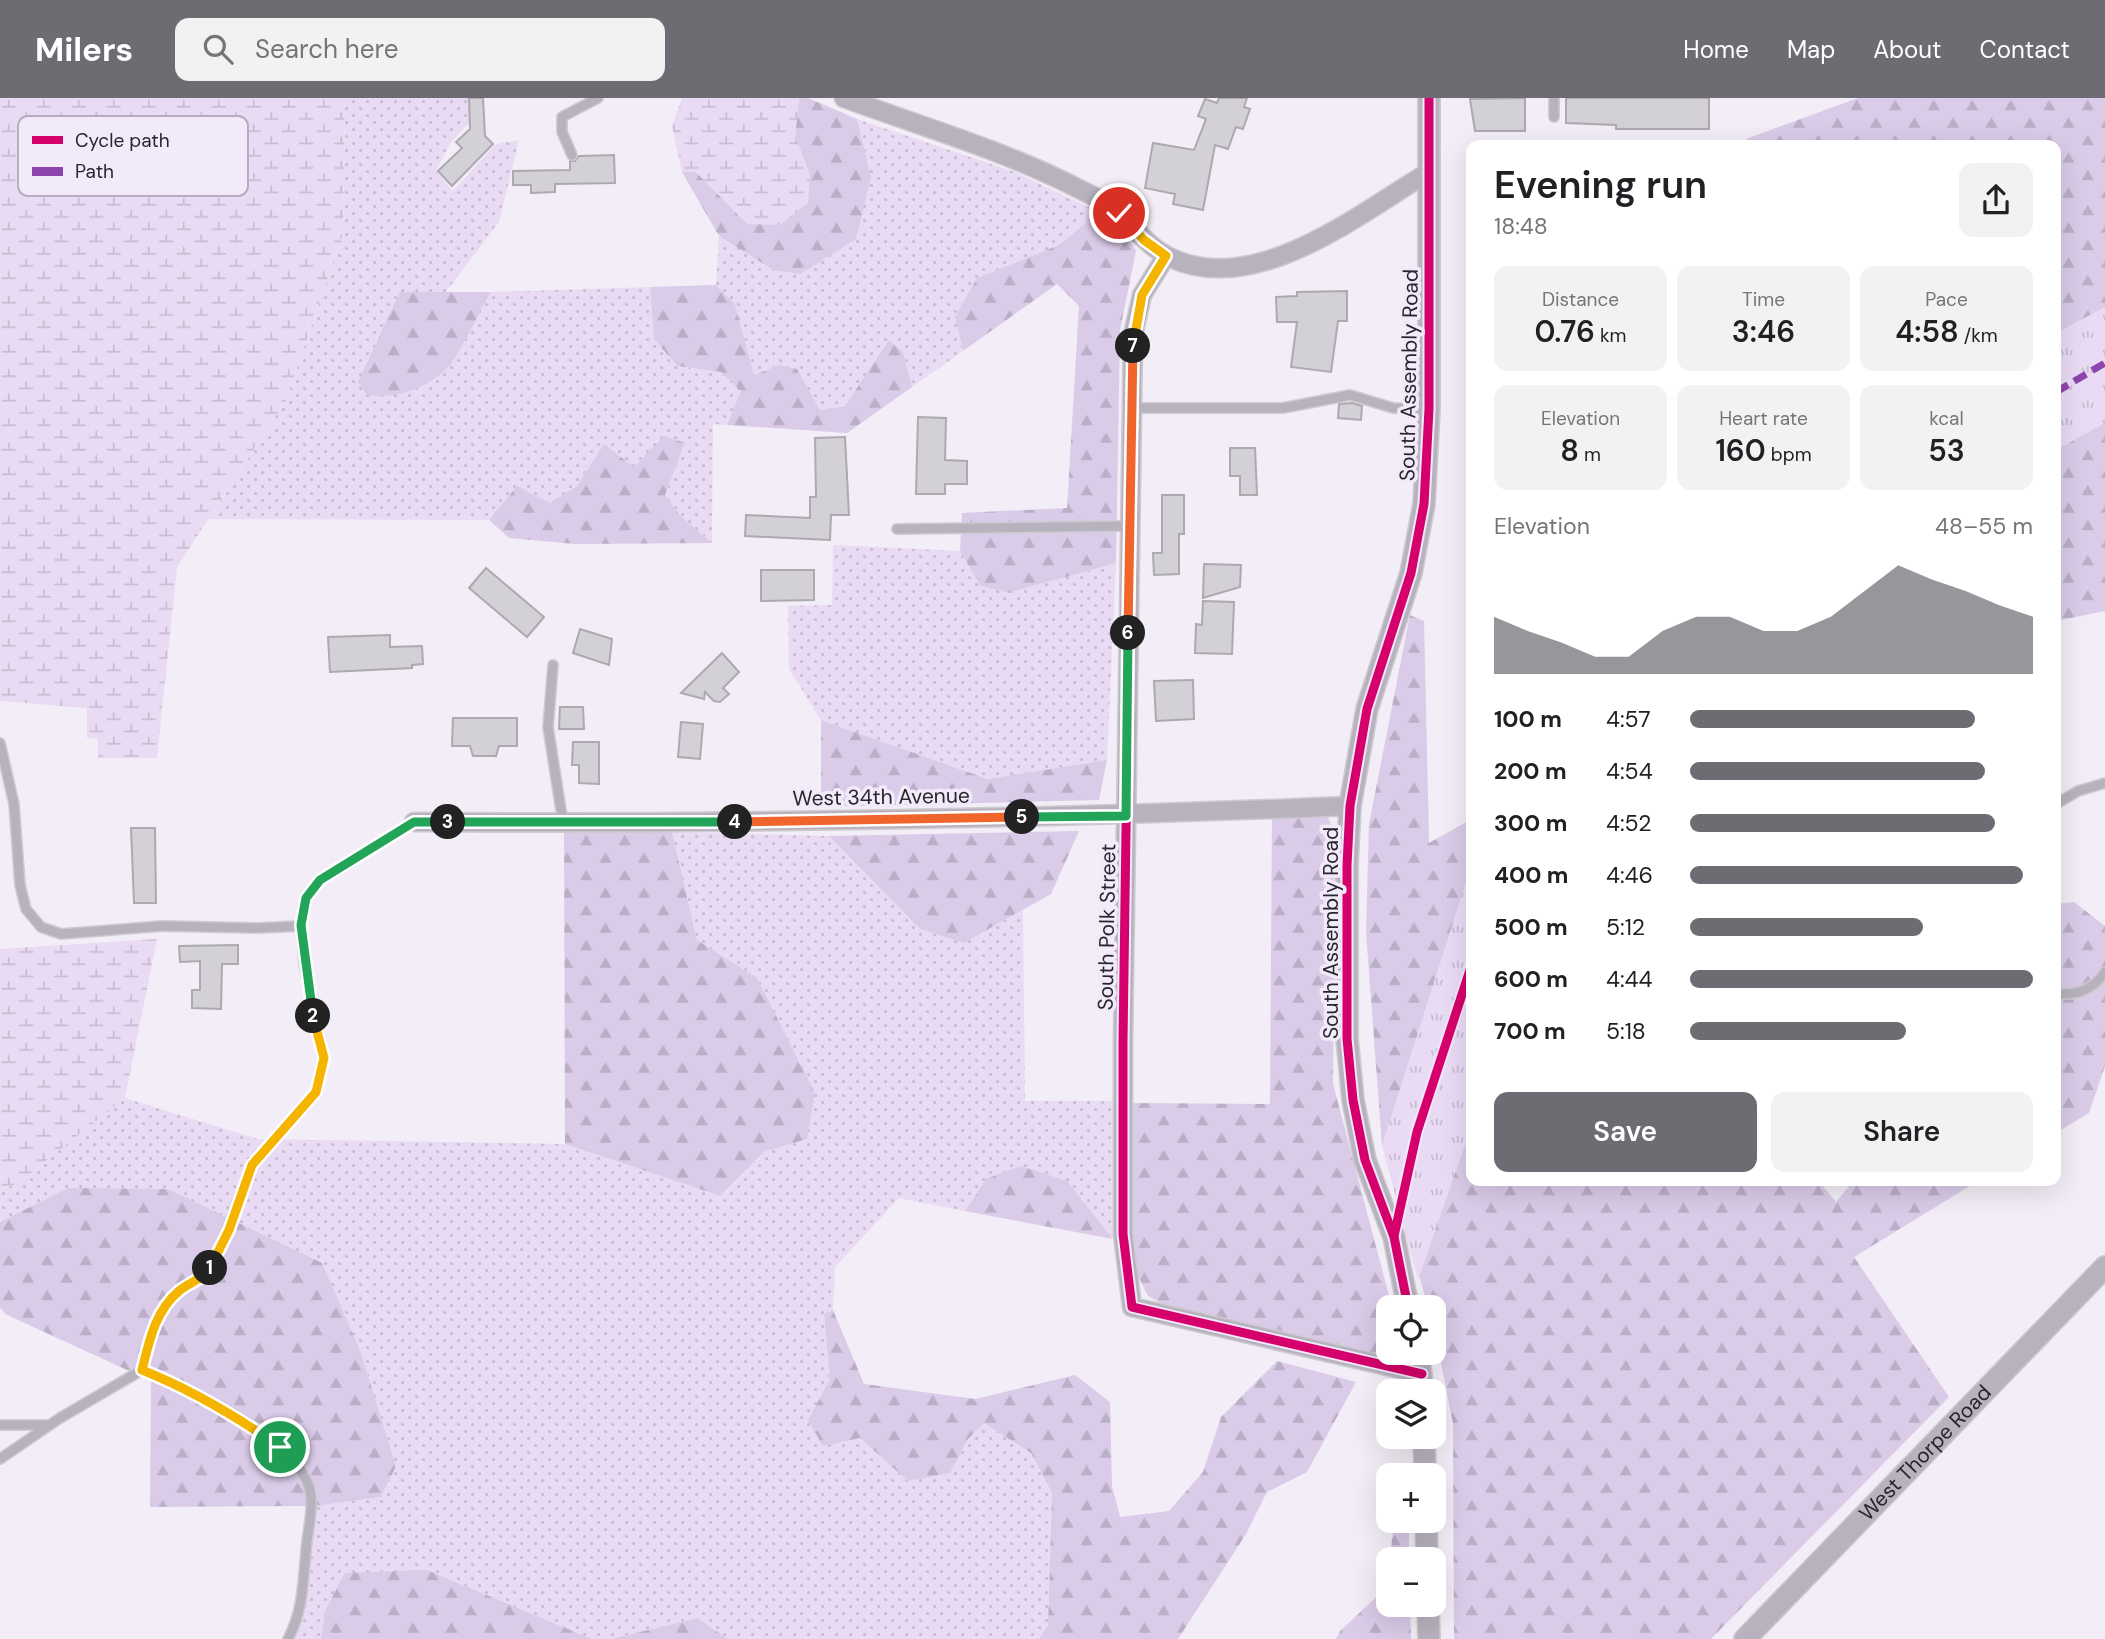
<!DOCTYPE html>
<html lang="en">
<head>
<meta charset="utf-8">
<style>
	:root { --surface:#fff; --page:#f2f2f2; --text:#202124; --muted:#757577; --accent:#6f6b72 }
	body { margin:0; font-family:"DM Sans",sans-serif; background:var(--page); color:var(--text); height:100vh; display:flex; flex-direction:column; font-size:26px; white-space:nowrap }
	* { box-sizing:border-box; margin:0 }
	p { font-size:23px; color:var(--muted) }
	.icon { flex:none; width:38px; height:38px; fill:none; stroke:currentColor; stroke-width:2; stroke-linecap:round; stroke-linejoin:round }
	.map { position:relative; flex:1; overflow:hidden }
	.side { position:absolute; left:1466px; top:42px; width:595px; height:1046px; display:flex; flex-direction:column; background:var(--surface); border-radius:14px; box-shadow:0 7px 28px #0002 }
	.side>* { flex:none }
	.tools { position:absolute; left:1376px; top:1197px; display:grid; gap:14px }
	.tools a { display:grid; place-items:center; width:70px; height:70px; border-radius:14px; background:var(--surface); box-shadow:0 7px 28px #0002; font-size:35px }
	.pin { position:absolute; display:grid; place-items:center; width:60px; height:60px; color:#fff; margin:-30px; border:4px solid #fff; border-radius:50%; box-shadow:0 2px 7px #0007 }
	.km { position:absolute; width:35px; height:35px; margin:-18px; border-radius:50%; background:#222; color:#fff; font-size:19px; line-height:35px; text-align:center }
	.round { display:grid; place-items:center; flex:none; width:74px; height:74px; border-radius:14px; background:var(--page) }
	.headline { display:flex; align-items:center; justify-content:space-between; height:119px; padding:0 28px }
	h1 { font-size:38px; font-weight:600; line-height:52px }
	.stats { display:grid; grid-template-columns:repeat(3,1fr); gap:10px; height:119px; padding:7px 28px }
	.stats div { display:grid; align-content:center; border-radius:14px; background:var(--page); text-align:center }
	.stats b { font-size:30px; font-weight:600 }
	.stats small { font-size:19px; font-weight:400 }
	.stats p { font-size:19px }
	.chart { height:196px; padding:14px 28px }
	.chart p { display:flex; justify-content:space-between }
	.chart svg { width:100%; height:126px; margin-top:7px; fill:var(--accent); opacity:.7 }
	.cta { display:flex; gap:14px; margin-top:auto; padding:14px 28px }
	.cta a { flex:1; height:80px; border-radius:14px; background:var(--accent); color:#fff; font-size:28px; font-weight:600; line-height:80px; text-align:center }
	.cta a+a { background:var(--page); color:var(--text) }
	ul { padding:0 28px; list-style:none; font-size:23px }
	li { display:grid; grid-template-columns:112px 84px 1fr; align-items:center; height:52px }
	li i { height:18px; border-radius:9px; background:var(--accent) }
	header { display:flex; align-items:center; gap:42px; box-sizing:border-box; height:98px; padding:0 35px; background:var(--accent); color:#fff }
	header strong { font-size:33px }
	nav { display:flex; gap:38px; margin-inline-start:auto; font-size:24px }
	.search { width:490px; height:63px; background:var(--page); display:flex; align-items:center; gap:18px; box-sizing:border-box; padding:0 24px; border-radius:14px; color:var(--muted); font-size:26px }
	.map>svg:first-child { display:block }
</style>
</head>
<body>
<header>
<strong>Milers</strong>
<div class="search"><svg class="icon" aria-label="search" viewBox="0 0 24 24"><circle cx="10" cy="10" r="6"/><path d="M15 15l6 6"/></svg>Search here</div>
<nav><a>Home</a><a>Map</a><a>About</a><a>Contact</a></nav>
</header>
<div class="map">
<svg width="2105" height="1541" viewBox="0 0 2105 1541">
	<defs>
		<pattern id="grass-dots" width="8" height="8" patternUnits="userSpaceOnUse" patternTransform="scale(1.75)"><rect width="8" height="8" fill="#e9dbf4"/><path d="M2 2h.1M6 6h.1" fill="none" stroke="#c8bcd1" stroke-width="1.8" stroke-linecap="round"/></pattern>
		<pattern id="forest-firs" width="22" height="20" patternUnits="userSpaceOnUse" patternTransform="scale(1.75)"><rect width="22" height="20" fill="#dacbe8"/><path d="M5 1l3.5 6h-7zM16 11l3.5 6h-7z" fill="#bbaec7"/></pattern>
		<pattern id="wetland-marsh" width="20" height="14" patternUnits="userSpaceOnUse" patternTransform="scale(1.75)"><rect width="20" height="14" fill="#e9dbf4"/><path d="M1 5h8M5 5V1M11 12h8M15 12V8" fill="none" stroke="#c8bcd1"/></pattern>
		<pattern id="park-tufts" width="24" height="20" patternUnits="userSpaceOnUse" patternTransform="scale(1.75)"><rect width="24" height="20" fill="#e9dbf4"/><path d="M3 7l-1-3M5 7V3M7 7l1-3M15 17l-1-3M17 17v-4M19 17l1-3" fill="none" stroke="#c8bcd1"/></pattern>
	</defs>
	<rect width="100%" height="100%" fill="#f2edf6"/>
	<g fill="url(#grass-dots)">
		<path d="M345 0H469V25L451 44 436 73 453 93 496 46 519 42 499 124 445 195 400 194 447 270 490 194 650 189 654 241 676 268 721 274 742 293 727 327 713 326 712 445 680 417 665 397 685 345 634 369 604 346 577 388 550 406 517 388 489 422 209 421 286 302 343 135Z"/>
		<path d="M857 21 1015 74 1099 114 1059 147 977 180 955 219 963 253 912 289 903 254 889 242 844 309 820 312 779 267 754 277 735 206 716 187 719 138 773 172 871 79Z"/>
		<path d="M833 447 960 453 980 486 1008 495 1116 465 1107 662 989 681 821 622 789 571 788 508 832 507Z"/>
		<path d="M672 734 829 738 920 831 964 845 1023 812 1025 1003H1115L1113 1141 1067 1084 986 1081 965 1113 899 1100 835 1169 833 1212 824 1216 830 1281 808 1322 860 1340 908 1383 950 1375 968 1341 984 1325 1031 1355 1052 1395 1048 1527 1039 1541H728L696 1520 611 1541H592L427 1472 325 1513 321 1541H292L306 1502 314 1408 381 1399 396 1368 360 1252 322 1166 68 1090 0 1124V1092L18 1085 125 1000 258 1041 565 1046 720 1098 764 1054 807 1041 757 880 697 842Z"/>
	</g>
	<g fill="url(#forest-firs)">
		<path d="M799 0H808L857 21 871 79 856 141 800 176 773 172 719 138 682 74H696L747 125 810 77 795 38Z"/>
		<path d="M1858 0H2105V513L2056 523V47H1751L1746 41Z"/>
		<path d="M1099 114 1120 129 1136 153 1120 232 1116 465 1008 495 980 487 960 453 962 415 1067 410 1079 208 1057 186 963 253 955 219 977 180 1059 147Z"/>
		<path d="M716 187 735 206 754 277 779 267 797 271 820 312 844 309 889 242 903 254 912 289 847 335 727 327 741 293 721 274 677 268 654 241 650 189Z"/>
		<path d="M400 194H490C479 214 461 255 447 270 428 290 393 302 367 297L358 284Z"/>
		<path d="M664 338 685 345 665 397 680 417 712 445 575 446 509 440 489 422 517 388 550 405 577 388 604 346 634 369Z"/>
		<path d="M1410 517 1424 523 1429 745 1472 721V1083H1819L1836 1104 1853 1083H1978L1854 1159 1949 1299 1711 1541H1454L1453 1326 1433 1224V1209H1428L1382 1047 1366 834 1369 726Z"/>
		<path d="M821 622 988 681 1107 662 1099 702 821 709Z"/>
		<path d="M1327 718 1335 734 1333 986 1392 1209H1388V1255H1395L1390 1259 1167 1209 1148 1198 1134 1170 1129 1005 1270 1006 1272 719Z"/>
		<path d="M564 732 672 734 697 842 757 880 815 995 807 1041 764 1054 720 1098 565 1046Z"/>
		<path d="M1079 733 1051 796 964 845 920 831 829 738Z"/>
		<path d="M2074 804 2105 828V968L2089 1015 2056 1035V806Z"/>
		<path d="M1021 1068 1067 1083 1113 1141 965 1113 986 1081Z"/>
		<path d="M68 1090 168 1091 322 1165 360 1252 396 1368 381 1399 314 1408 150 1409 151 1283 5 1216 0 1209V1124Z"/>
		<path d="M833 1212 864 1286 975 1301 1075 1277 1110 1304 1112 1388 1120 1419 1169 1413 1203 1374 1221 1319 1277 1263 1356 1284 1307 1374 1267 1394 1246 1436 1178 1541H1039L1048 1527 1052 1395 1031 1355 984 1325 968 1341 950 1375 908 1383 860 1340 823 1348 808 1322 830 1281 824 1216Z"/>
		<path d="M1394 1423H1409V1461H1390Z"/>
		<path d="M427 1472 592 1541H321L325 1513 345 1475Z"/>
		<path d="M1388 1483V1507H1410L1411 1541H1336L1340 1533 1387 1489Z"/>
		<path d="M697 1520 728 1541H611Z"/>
	</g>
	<g fill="url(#wetland-marsh)">
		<path d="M0 0H345L343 135 286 302 177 469 157 660H98V641L87 640V610L0 603Z"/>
		<path d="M682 0H799L795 38 810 77 808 105 780 127 747 126 696 74H682L672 28Z"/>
		<path d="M157 841 125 1000 18 1085 0 1092V851Z"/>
	</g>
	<g fill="url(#park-tufts)">
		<path d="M2105 209V325L2056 352V235Z"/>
		<path d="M1472 765V1027L1418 1182 1382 1047Z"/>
	</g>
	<g fill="#d4d0d7" stroke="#aca9af" stroke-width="2">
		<path d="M469 0H483L485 38 493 46 452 88 438 73 462 50 456 44 470 31Z"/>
		<path d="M1219 0H1247L1244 9 1250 11 1243 31 1236 29 1228 51 1215 47 1203 112 1173 106 1175 96 1145 90 1153 45 1194 52 1206 21 1198 18 1205 1 1217 5Z"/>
		<path d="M1525 0V33H1475L1470 1Z"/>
		<path d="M1566 0H1709V31H1616V27L1566 25Z"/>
		<path d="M614 57 615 85 555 86V94L531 95V87H513V73L570 72V63H575L579 58Z"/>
		<path d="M1347 193V223H1338L1331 274 1291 269 1297 224H1277L1276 199 1297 198V194Z"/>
		<path d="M1352 305 1362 308 1361 322 1338 320 1339 306Z"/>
		<path d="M918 319 946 320 945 362 967 363V386H945V396H916Z"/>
		<path d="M845 339 849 417H831L830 442 745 438 746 417 810 420V399H816L815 340Z"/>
		<path d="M1230 350H1255L1257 397H1240V378H1230Z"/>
		<path d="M1162 397H1184V436H1179V476L1154 477 1153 455H1162Z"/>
		<path d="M1204 466 1241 467 1240 489 1203 500Z"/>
		<path d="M486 470 544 519 527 539 469 490Z"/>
		<path d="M761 472H814V502L761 503Z"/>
		<path d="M1203 503 1234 504 1232 556 1195 555 1196 526 1202 527Z"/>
		<path d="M580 531 612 541 609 567 573 555Z"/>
		<path d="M390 537V549L422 548 423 566 412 567V570L330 574 328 539Z"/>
		<path d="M722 555 739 574 723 590 729 596 720 604 714 603 705 594 704 601 681 595Z"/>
		<path d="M1193 582 1194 621 1156 623 1154 583Z"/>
		<path d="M560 609H583L584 631H559Z"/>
		<path d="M453 620H517V648H499L496 658H473L470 648H452Z"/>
		<path d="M681 624 703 626 700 661 678 659Z"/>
		<path d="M573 644H599V686L579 685V667H572Z"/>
		<path d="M131 730H155L156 805H134Z"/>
		<path d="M238 847V866H222L221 911 192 910V892H200V863L180 864 179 848Z"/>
	</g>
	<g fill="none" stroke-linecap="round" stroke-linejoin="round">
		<g stroke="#cecad1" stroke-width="12">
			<g id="service">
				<path d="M1554 0V19"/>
				<path d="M572 57 562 34V19L598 0"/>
				<path d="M1133 310H1283L1350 297 1393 310 1429 311"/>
				<path d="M897 431 1129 428"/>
				<path d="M553 567 548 629 563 725"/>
				<path d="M0 645 14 706 20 787 26 811 41 829 61 836 162 828 258 830 301 828"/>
				<path d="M2056 706 2078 693 2105 685"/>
				<path d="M2056 896C2077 897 2093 892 2105 874"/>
				<path d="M142 1272 153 1229 163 1214 178 1194 205 1179 215 1161 252 1067 316 994 324 960 304 866 301 827 306 800 320 782 414 724"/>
				<path d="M0 1327H46"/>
				<path d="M0 1361 60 1320 142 1272C188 1290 294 1339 309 1389 315 1407 307 1435 306 1453 303 1484 303 1513 288 1541"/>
			</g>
		</g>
		<g stroke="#cecad1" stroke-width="21">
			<g id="minor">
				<path d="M844 0C923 29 1006 53 1081 92 1094 98 1111 107 1121 118 1137 132 1150 150 1169 159 1255 201 1358 116 1429 74"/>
				<path d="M1166 158 1142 197 1133 237 1123 944V1136L1132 1209 1422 1276"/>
				<path d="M414 724C726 726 1038 721 1350 708"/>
			</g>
		</g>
		<g stroke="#cecad1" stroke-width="24">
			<g id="tertiary">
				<path d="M1408 1209 1394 1139 1365 1062 1353 1002 1347 941V767L1350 708 1367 611 1411 475 1424 406 1429 311V0"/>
				<path d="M1418 1255 1423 1293"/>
				<path d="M1424 1339 1425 1377"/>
				<path d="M1426 1423 1427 1461"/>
				<path d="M1428 1507 1429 1541"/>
				<path id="s1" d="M1745 1541 2105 1169"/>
			</g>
		</g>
		<use href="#service" stroke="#b8b2be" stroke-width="9"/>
		<use href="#minor" stroke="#b8b2be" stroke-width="18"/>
		<use href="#tertiary" stroke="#b8b2be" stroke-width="21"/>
		<path stroke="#8e44ad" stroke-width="7" stroke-dasharray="14 7" stroke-linecap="butt" d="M2056 294 2105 265"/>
		<g stroke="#f2e9fa" stroke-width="13">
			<g id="cycleway">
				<path d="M1166 158 1142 197 1133 237 1123 944V1136L1132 1209 1422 1276"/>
				<path d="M1394 1138 1417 1034 1472 866"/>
				<path d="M1408 1209 1394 1139 1365 1062 1353 1002 1347 941V767L1350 708 1367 611 1411 475 1424 406 1429 311V0"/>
			</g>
		</g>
		<use href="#cycleway" stroke="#d6006c" stroke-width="9"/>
	</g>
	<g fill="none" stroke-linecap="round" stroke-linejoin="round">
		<g stroke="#fff" stroke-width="14">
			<path id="split-1" d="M210 1170C202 1182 190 1184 179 1193 155 1213 149 1244 142 1272 192 1292 236 1318 280 1349"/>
		</g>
		<g stroke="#fff" stroke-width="14">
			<path id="split-2" d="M210 1170 229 1132 252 1067 316 994 324 960 313 918"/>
		</g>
		<g stroke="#fff" stroke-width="14">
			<path id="split-3" d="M313 918 301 827 306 800 320 782 414 724H448"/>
		</g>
		<g stroke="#fff" stroke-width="14">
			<path id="split-4" d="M448 724H735"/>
		</g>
		<g stroke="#fff" stroke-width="14">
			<path id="split-5" d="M735 724 1022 719"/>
		</g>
		<g stroke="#fff" stroke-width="14">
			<path id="split-6" d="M1022 719 1126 718 1128 535"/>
		</g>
		<g stroke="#fff" stroke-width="14">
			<path id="split-7" d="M1128 535 1133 248"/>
		</g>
		<g stroke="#fff" stroke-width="14">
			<path id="split-8" d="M1119 115 1144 142 1166 158 1142 197 1133 248"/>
		</g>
		<use href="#split-1" stroke="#f5b400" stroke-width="9"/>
		<use href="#split-2" stroke="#f5b400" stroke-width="9"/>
		<use href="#split-3" stroke="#22a559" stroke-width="9"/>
		<use href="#split-4" stroke="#22a559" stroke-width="9"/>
		<use href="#split-5" stroke="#f0652b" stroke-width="9"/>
		<use href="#split-6" stroke="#22a559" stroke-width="9"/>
		<use href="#split-7" stroke="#f0652b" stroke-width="9"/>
		<use href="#split-8" stroke="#f5b400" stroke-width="9"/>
	</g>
	<g text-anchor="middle" stroke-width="7" stroke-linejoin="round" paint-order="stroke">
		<g font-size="21" fill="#28252b" stroke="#f2e9fa">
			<text transform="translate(1409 277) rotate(-89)" y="7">South Assembly Road</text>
			<text transform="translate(881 699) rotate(-1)" y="7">West 34th Avenue</text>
			<text transform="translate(1107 829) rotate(-89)" y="7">South Polk Street</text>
			<text transform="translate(1331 835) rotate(-90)" y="7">South Assembly Road</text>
			<text dy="7" stroke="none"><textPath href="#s1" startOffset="259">West Thorpe Road</textPath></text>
		</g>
	</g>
	<rect x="18" y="18" width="230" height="80" rx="10" fill="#f2e9fa" stroke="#b5aebc" stroke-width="2"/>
	<rect x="32" y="38" width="31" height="8" fill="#d6006c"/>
	<rect x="32" y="69" width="31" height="9" fill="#8e44ad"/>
	<g font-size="19" fill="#28252b">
		<text x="75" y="49">Cycle path</text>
		<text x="75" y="80">Path</text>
	</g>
</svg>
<div class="tools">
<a><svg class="icon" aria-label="locate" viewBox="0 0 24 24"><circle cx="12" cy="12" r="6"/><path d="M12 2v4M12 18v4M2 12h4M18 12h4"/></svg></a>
<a><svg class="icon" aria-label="layers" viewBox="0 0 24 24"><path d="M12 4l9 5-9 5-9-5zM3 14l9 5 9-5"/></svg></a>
<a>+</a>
<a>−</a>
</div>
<div class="pin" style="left:280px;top:1349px;background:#1e9e55"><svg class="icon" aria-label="arrive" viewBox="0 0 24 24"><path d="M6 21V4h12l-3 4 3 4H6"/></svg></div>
<div class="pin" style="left:1119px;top:115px;background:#d93025"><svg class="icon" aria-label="check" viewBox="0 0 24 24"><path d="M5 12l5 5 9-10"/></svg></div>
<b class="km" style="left:210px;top:1170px">1</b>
<b class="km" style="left:313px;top:918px">2</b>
<b class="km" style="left:448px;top:724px">3</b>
<b class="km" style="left:735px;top:724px">4</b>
<b class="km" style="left:1022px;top:719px">5</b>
<b class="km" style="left:1128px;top:535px">6</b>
<b class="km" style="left:1133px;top:248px">7</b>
<section class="side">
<div class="headline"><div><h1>Evening run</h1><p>18:48</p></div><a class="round"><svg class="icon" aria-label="share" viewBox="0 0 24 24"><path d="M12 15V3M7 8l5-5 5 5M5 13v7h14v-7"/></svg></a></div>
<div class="stats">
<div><p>Distance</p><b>0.76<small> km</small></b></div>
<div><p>Time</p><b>3:46</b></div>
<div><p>Pace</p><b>4:58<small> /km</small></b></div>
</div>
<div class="stats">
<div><p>Elevation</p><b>8<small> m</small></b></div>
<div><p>Heart rate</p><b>160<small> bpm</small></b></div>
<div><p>kcal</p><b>53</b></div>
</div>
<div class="chart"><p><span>Elevation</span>48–55 m</p>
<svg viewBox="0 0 160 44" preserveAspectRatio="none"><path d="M0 44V24L10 29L20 33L30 38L40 38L50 29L60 24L70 24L80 29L90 29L100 24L110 15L120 6L130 11L140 15L150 20L160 24V44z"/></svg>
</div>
<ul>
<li><b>100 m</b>4:57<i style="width:83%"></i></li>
<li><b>200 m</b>4:54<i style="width:86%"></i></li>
<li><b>300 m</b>4:52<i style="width:89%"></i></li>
<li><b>400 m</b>4:46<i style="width:97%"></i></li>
<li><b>500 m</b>5:12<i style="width:68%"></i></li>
<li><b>600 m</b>4:44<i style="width:100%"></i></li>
<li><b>700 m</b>5:18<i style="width:63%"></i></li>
</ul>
<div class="cta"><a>Save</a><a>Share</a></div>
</section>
</div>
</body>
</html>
